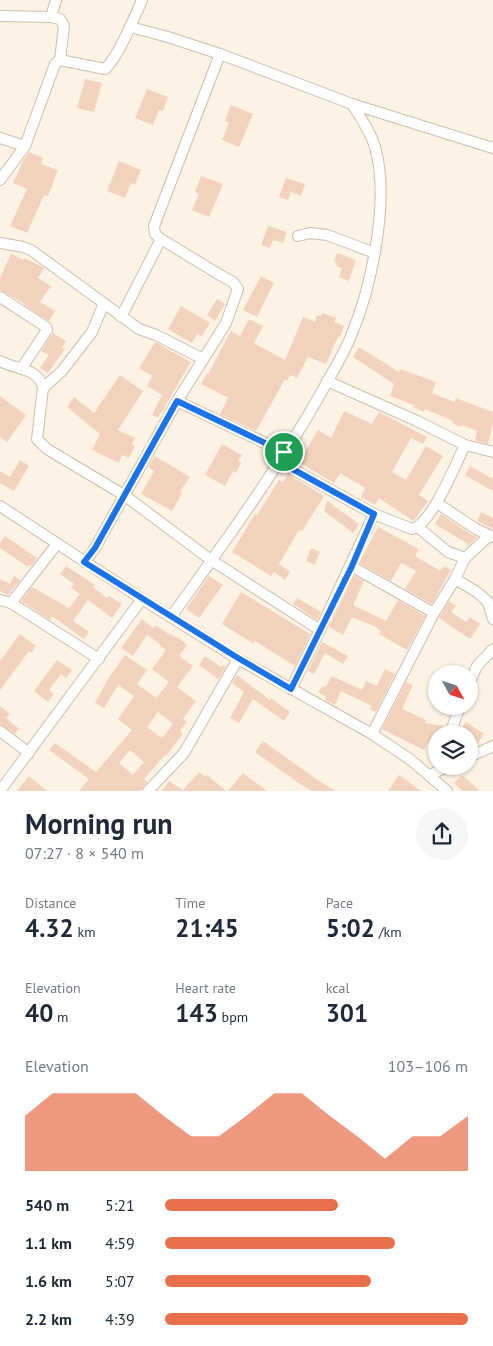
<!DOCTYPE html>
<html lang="en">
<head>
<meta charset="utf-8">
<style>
	:root { --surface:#fff; --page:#f6f6f7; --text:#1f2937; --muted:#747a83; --accent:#e76f49 }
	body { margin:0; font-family:"PT Sans",sans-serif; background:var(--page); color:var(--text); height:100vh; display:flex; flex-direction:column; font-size:19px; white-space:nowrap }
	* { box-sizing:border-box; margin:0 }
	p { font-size:16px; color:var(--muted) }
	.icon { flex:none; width:28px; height:28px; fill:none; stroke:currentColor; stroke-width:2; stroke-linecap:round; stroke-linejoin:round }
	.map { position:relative; height:791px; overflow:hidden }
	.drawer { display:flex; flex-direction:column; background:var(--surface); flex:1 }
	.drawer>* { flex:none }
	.needle { width:32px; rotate:130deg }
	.controls { position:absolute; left:428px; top:665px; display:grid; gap:10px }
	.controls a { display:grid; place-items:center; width:50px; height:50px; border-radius:50%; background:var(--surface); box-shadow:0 1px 4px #0004; font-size:25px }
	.pin { position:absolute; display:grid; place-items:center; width:42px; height:42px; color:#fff; margin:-21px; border:2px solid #fff; border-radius:50%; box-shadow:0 1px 5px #0007 }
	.round { display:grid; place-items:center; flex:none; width:52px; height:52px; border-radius:26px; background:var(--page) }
	.headline { display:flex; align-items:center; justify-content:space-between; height:85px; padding:0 25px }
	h1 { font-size:28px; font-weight:800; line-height:38px }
	.metrics { display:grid; grid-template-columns:repeat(3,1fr); gap:8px; height:85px; padding:5px 25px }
	.metrics div { display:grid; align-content:center }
	.metrics b { font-size:25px; font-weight:800 }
	.metrics small { font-size:14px; font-weight:400 }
	.metrics p { font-size:14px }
	.chart { height:140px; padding:10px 25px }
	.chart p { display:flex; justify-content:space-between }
	.chart svg { width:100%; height:90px; margin-top:5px; fill:var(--accent); opacity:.7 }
	ul { padding:0 25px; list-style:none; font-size:16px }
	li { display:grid; grid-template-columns:80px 60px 1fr; align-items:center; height:38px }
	li i { height:12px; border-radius:6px; background:var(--accent) }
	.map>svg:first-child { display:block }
</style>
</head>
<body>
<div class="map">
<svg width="493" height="791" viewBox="0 0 493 791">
	<rect width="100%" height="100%" fill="#fcf3e4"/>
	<g fill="#f2d2bc" fill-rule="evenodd">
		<path d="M85 79 102 83 94 112 77 108Z"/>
		<path d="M147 89 168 97 163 111 159 110 153 125 135 118Z"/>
		<path d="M231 105 253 114 239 147 222 140 229 123 225 121Z"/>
		<path d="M29 152 43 158 41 164 58 170 48 196 44 195 27 233 10 226 27 189 13 183 23 161Z"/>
		<path d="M119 161 141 170 135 185 131 183 125 198 107 191Z"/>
		<path d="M201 176 223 184 209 217 192 210 199 194 195 192Z"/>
		<path d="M286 178 305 184 301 196 291 192 288 200 279 197Z"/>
		<path d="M268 226 287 232 283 243 273 240 270 248 261 245Z"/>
		<path d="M337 253 356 260 349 281 339 277 342 268 336 266 337 263 334 262Z"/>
		<path d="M11 254 24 260 25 258 44 268 38 278 51 286 40 302 55 311 49 321 24 305 25 304 0 290V278Z"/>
		<path d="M261 276 274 283 257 317 243 310Z"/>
		<path d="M217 299 225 304 215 321 207 315Z"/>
		<path d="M181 306 210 323 202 336 197 334 192 343 168 329Z"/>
		<path d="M322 313 336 318 334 322 344 326 340 337 339 336 336 341 326 364 308 357 297 378 290 375 287 381 285 379 256 431 220 414 228 398 201 384 207 373 208 374 231 331 240 336 249 319 263 326 254 343 285 360 303 317 315 322 317 315 321 316Z"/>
		<path d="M53 333 66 341 62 348 65 349 48 373 40 368 49 355 41 351Z"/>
		<path d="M155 342 191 362 158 418 152 415 162 395 147 386 152 376 139 368Z"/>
		<path d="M359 347 399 372 400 369 436 382 432 393 454 402 456 398 493 412V423L488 444 475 440 477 431 462 425 461 427 452 423 453 421 425 409 424 412 413 407 414 405 390 396 394 384 353 357Z"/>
		<path d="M120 375 143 391 118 430 135 438 132 444 135 446 129 458 122 455 119 463 92 450 100 434 67 407 74 397 94 413Z"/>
		<path d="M0 396 26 415 7 442 0 437Z"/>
		<path d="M344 411 372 424 379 412 427 437 423 444 411 438 392 472 406 480 426 446 443 456 419 495 428 501 415 519 413 521 379 498 375 505 361 497 365 488 340 473 334 483 299 462 318 430 331 438Z"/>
		<path d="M222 444 242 455 238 461 241 463 236 473 233 471 225 486 205 475Z"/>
		<path d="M155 456 190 477 180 492 182 493 172 511 141 494 154 471 148 467Z"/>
		<path d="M20 460 29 466 14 491 0 483V471L10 477Z"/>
		<path d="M470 466 493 479V491L465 475Z"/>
		<path d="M288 474 324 496 302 531 299 530 279 564 290 572 285 580 274 572 271 576 232 552 255 514 257 515 279 480 283 482Z"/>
		<path d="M327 501 359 524 353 533 324 511Z"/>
		<path d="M481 512 493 518V529L477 521Z"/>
		<path d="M441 514 472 535 477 537 466 548 468 544 435 524Z"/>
		<path d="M378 527 419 549 415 556 439 570H441L444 566 451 570 432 604 405 589 416 571 401 563 391 581 359 563Z"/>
		<path d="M5 536 37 558 31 566 29 565 28 567 0 548V543Z"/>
		<path d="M311 548 320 552 315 565 306 561Z"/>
		<path d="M66 566 95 585 93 587 107 598 109 596 122 604 112 618 88 600 73 621 89 632 84 639 52 616 50 620 21 601 32 587 69 608 80 594 71 588 74 584 60 574Z"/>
		<path d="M353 575 364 581 353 605 386 621 398 600 425 616 407 650 379 634 381 631 377 629 378 628 352 617 343 635 329 627Z"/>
		<path d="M14 576 20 580 8 595 0 591V579L10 584Z"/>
		<path d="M209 576 223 585 199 618 186 609Z"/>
		<path d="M241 592 310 634 295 666 255 641 254 644 222 624Z"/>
		<path d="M297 598 321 612 317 620 293 604Z"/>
		<path d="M449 601 456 606 451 612 466 622 470 617 480 624 470 639 439 618Z"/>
		<path d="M142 619 153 628 155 625 169 634V633L177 638 178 637 187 645 179 656 193 666 177 687 196 701 183 719 187 722 180 731 183 734 166 756 165 755 144 779 147 782 140 791H79L89 779 49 750 55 743 96 772 132 730 118 719 134 696 118 685 104 708 95 703 108 679 125 655 147 670 137 684 156 698 169 682 152 669 166 650 160 646 161 645 147 635 133 656 121 648ZM158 712 173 724 162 738 147 727ZM130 750 144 762 133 775 119 763Z"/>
		<path d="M20 634 36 646 31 653 29 651 0 690V661Z"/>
		<path d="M322 642 348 656 343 664 325 653 314 674 308 671Z"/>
		<path d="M205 656 221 667 223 665 226 667 218 679 199 665Z"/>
		<path d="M57 660 72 670 66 678 61 674 49 690 54 694 48 702 34 691Z"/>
		<path d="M385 669 395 674 376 712 370 709 371 706 368 704 341 691 335 705 325 700 326 697 318 692 323 686 325 687 332 676 362 690 366 681 377 686Z"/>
		<path d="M237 675 270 700 271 698 290 712 284 721 253 699 239 723 230 718 244 692 232 683Z"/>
		<path d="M406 682 413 685 402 709 426 720 425 723 445 726V734H436V744L428 743 424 750 382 729Z"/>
		<path d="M0 706 10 714 6 718 19 729 15 734 0 724Z"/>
		<path d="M466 722 484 734 476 746 469 741V734H459V729H461Z"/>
		<path d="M263 741 316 779 336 791H312L297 782 255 752Z"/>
		<path d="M199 772 205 777 207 775 226 791H162L169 781 183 790Z"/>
		<path d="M243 773 267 791H228Z"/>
		<path d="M399 775 421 791H388Z"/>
		<path d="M462 775 480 791H462L454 783Z"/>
		<path d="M29 776 47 791H17Z"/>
	</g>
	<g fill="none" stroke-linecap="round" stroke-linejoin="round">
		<g stroke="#cebbab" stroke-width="12">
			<g id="minor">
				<path d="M0 16 51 17 60 19 64 26 60 60"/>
				<path d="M51 17 56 0"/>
				<path d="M130 27 168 37 220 54 352 104 493 148"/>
				<path d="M0 138 25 146"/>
				<path d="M0 180 25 146 55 64 60 60 105 69C118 58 135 16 142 0"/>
				<path d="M298 236 310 233 327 235 375 253"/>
				<path d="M0 243 23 247 31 250 139 329 156 335 203 359"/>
				<path d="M0 297 46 327 47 330 21 369"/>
				<path d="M121 317 161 239"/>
				<path d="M0 361C16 370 38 367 43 388L37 439 47 449 124 495 211 560 320 630 291 689"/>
				<path d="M327 381 417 421 465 445 493 452"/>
				<path d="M43 388 62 371 92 332 104 303"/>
				<path d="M177 401 284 452"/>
				<path d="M278 461 374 514 412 529C432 524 456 463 465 445"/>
				<path d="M437 503 476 529 493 537"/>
				<path d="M0 506 142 599 238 659 372 734 411 760 447 791"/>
				<path d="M419 528 448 552 465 558 455 579 477 592 488 602 493 619"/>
				<path d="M465 558 489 536"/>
				<path d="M85 562 95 548 177 401 226 323 238 289 233 282 220 275 161 239 155 234 154 226 220 54"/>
				<path d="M351 566 434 613"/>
				<path d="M0 600 11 603 57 544"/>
				<path d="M11 603 99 659"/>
				<path d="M171 617C223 544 277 471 321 393 331 374 343 356 351 336 372 286 390 199 375 147 370 131 361 118 352 104"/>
				<path d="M320 630 374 514"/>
				<path d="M469 684 477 666 493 649"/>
				<path d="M0 731 29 753"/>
				<path d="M372 734 434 613 455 579"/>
				<path d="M452 734V728L460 706"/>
				<path d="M469 757 493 746"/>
				<path d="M430 775 449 766"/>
				<path d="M0 791 142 599"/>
				<path d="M148 791 184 753 238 659"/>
			</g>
		</g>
		<use href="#minor" stroke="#fff" stroke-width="10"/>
	</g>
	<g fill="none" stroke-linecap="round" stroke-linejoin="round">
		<g stroke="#fff" stroke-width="10">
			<path id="route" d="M177 401 284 452 278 461 374 514 352 566 291 689 238 658 84 562 95 548Z"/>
		</g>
		<use href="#route" stroke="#1a73e8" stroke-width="6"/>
	</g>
</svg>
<div class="controls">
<a><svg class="needle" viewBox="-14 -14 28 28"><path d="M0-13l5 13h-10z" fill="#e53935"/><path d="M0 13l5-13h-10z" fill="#747a83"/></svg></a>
<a><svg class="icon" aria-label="layers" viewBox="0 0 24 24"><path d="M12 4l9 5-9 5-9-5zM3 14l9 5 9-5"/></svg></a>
</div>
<div class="pin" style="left:284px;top:452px;background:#1e9e55"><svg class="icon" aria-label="arrive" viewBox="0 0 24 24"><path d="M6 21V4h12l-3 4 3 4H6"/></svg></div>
</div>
<section class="drawer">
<div class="headline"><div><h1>Morning run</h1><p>07:27 · 8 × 540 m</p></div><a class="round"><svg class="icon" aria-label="share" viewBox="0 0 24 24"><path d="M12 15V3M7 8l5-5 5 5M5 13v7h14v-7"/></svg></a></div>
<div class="metrics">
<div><p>Distance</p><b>4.32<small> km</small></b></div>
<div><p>Time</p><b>21:45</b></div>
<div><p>Pace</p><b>5:02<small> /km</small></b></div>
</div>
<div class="metrics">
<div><p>Elevation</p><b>40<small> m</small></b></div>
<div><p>Heart rate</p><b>143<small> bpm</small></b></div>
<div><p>kcal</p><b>301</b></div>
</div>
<div class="chart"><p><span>Elevation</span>103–106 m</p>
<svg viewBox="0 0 160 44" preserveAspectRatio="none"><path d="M0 44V17L10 6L20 6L30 6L40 6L50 17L60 27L70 27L80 17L90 6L100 6L110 17L120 27L130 38L140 27L150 27L160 17V44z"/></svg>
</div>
<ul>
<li><b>540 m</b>5:21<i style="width:57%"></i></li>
<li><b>1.1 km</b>4:59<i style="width:76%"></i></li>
<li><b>1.6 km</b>5:07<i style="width:68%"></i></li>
<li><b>2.2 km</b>4:39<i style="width:100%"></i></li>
</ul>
</section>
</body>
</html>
